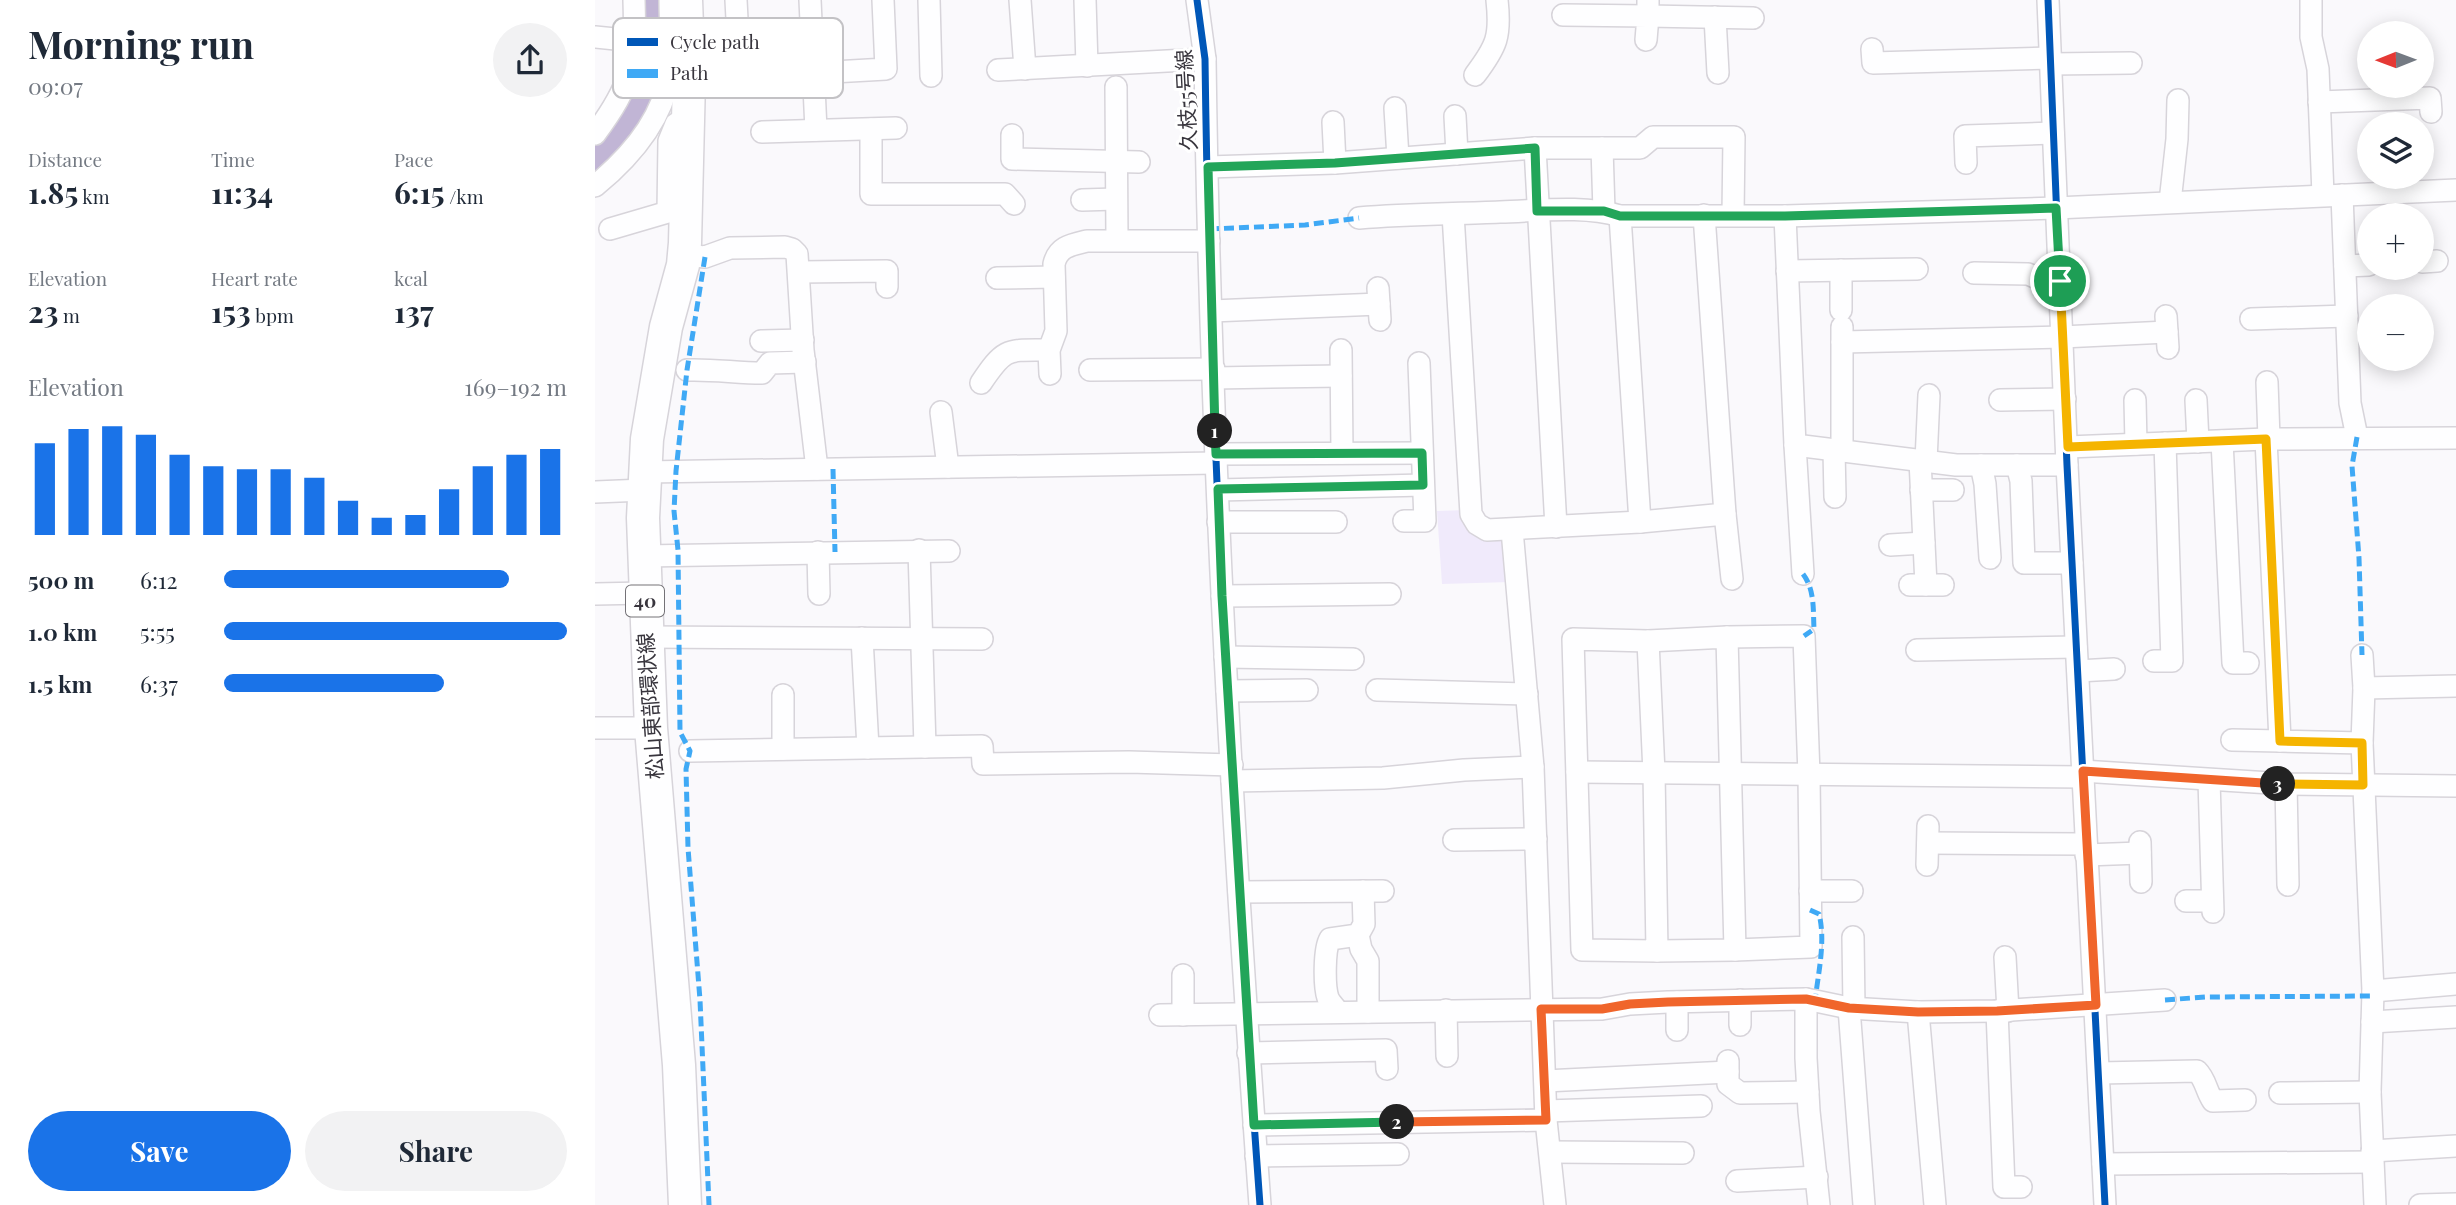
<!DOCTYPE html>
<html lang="en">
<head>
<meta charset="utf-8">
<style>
	:root { --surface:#fff; --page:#f2f2f3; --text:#1f2937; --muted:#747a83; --accent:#1a73e8 }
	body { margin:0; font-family:"Playfair Display","Noto Sans JP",serif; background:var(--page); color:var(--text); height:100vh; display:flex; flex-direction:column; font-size:26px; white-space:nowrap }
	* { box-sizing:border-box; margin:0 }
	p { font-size:23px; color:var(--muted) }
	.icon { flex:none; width:38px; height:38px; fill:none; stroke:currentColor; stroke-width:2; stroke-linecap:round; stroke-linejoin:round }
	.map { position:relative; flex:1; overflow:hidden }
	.side { display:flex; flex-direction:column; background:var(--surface); width:595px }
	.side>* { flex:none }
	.needle { width:46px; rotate:269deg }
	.tools { position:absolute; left:1762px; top:21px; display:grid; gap:14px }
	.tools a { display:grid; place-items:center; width:77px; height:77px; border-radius:50%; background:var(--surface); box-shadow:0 4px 18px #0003; font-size:35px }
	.pin { position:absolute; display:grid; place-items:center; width:60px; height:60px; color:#fff; margin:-30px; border:4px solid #fff; border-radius:50%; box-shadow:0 2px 7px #0007 }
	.km { position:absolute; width:35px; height:35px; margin:-18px; border-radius:50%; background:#222; color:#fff; font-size:19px; line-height:35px; text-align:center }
	.round { display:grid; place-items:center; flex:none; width:74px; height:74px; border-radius:37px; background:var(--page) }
	.overview { display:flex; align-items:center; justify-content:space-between; height:119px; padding:0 28px }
	h1 { font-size:38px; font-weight:700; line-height:52px }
	.metrics { display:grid; grid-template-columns:repeat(3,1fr); gap:10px; height:119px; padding:7px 28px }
	.metrics div { display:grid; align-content:center }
	.metrics b { font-size:30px; font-weight:700 }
	.metrics small { font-size:19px; font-weight:400 }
	.metrics p { font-size:19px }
	.chart { height:196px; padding:14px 28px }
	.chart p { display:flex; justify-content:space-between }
	.chart svg { width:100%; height:126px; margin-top:7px; stroke:var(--accent); stroke-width:6 }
	.action { display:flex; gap:14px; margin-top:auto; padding:14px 28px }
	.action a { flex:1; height:80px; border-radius:42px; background:var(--accent); color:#fff; font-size:28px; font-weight:700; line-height:80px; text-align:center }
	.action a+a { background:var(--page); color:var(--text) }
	ul { padding:0 28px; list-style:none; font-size:23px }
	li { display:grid; grid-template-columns:112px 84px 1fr; align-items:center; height:52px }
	li i { height:18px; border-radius:9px; background:var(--accent) }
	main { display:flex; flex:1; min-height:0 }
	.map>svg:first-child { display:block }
</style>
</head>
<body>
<main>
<section class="side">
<div class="overview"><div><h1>Morning run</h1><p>09:07</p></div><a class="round"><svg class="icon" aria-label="share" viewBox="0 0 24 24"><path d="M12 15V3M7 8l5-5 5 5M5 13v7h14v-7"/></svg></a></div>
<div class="metrics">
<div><p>Distance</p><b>1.85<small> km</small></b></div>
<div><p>Time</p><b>11:34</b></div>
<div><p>Pace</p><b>6:15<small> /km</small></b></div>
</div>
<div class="metrics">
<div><p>Elevation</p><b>23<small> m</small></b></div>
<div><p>Heart rate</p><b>153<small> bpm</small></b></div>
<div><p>kcal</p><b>137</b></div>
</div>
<div class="chart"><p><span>Elevation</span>169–192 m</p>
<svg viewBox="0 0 160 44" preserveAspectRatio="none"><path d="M5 44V12M15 44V7M25 44V6M35 44V9M45 44V16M55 44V20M65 44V21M75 44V21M85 44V24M95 44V32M105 44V38M115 44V37M125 44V28M135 44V20M145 44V16M155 44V14"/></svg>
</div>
<ul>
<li><b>500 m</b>6:12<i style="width:83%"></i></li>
<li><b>1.0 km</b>5:55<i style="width:100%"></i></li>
<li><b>1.5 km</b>6:37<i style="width:64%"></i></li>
</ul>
<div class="action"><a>Save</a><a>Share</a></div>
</section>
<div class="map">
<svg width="1861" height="1205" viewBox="0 0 1861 1205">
	<rect width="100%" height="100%" fill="#faf9fc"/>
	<path fill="#f0eafb" d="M872 510 910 534 915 582 847 584 842 511Z"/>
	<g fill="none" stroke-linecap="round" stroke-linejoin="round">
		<path stroke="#c1b5d5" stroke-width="30" d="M0 167C33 131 57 100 62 49 63 33 60 16 59 0"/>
		<g stroke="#d7d4da" stroke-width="24">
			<g id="street">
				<path d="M141 0 145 77"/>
				<path d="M215 0 221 130"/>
				<path d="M334 0 336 76"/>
				<path d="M425 0 430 69"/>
				<path d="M490 0 492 66"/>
				<path d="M602 0 610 59C615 441 637 823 665 1205"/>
				<path d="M1053 0V16L1158 18"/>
				<path d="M1453 0 1472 465 1510 1205"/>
				<path d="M1716 0V37L1723 69 1728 195"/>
				<path d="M968 15 1053 16 1051 40"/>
				<path d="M1120 17 1123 73"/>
				<path d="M0 37 40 41"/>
				<path d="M1277 49 1278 63 1455 58"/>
				<path d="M1456 64 1536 63"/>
				<path d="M403 70 610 59"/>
				<path d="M880 75C902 46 906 36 902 0"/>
				<path d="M94 80 291 69 288 0"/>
				<path d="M521 87 522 240"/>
				<path d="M1724 102 1835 98 1836 112"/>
				<path d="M800 108 803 158"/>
				<path d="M860 116 862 154"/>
				<path d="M738 122 740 163"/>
				<path d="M276 129V194H410L419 204"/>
				<path d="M167 132 301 128"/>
				<path d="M0 134C38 83 41 62 39 0"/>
				<path d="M417 135V159L544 162"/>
				<path d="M940 148 961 527"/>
				<path d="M1007 148H1045L1058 137H1139L1138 215"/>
				<path d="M1371 163 1370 136 1458 133"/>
				<path d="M613 167 740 163 940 148H1007L1009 211"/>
				<path d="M0 186C34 158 67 120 74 76 78 52 75 25 75 0"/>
				<path d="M1747 195 1755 403 1762 437"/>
				<path d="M487 200 521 199"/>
				<path d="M1575 202 1582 139 1583 100"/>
				<path d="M858 214 876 514 882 524 892 530 1045 522 1130 514 1109 215"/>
				<path d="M1025 216 1045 522"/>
				<path d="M1190 216 1200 445 1361 465H1472"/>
				<path d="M764 218C811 214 858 214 905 212 944 211 988 205 1025 216H1190L1461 208 1861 190"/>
				<path d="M15 229 73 212 74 141 81 124 93 118"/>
				<path d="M89 255 110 257 135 248 190 247 197 249 202 254 208 350 222 469"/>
				<path d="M1827 262 1842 261"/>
				<path d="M1750 266 1774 265"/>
				<path d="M1246 270V310"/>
				<path d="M1192 271 1322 269"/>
				<path d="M204 272 292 271V287"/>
				<path d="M1379 273 1433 274 1449 281H1465"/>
				<path d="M402 278 459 277"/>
				<path d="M783 288 785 320"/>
				<path d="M617 311 784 304"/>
				<path d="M1571 316 1573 348"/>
				<path d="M1656 319 1752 316"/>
				<path d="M1247 327V451"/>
				<path d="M166 341 208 340"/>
				<path d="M1247 342 1467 337 1572 332"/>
				<path d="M746 350 747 453"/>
				<path d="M92 370C118 369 142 373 167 373L175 363 210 362"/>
				<path d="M495 370 619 369"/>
				<path d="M455 374 454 350 461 331 459 264C463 247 475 245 492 241H614"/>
				<path d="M619 378 746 376"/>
				<path d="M1672 382 1674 439"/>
				<path d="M386 383C410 347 412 350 454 350"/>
				<path d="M1405 400 1470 399"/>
				<path d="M1540 400 1541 444"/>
				<path d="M1601 400 1603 442"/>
				<path d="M346 412 353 467"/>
				<path d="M1671 439 1685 741 1767 743"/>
				<path d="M1627 441 1638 663H1653"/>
				<path d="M1200 445 1208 574"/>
				<path d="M1473 447 1671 439 1861 438"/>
				<path d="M1239 450 1240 497"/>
				<path d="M621 454 827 453"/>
				<path d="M1325 460 1331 585"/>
				<path d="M1331 461 1334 395"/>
				<path d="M1386 465 1390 484 1395 558"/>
				<path d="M1422 465 1426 481 1429 563H1477"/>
				<path d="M50 472 621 463"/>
				<path d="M623 490 828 485"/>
				<path d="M1326 490H1358"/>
				<path d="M0 492 49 490"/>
				<path d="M1130 514 1137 579"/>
				<path d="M809 521H830L824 363"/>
				<path d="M623 522H741"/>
				<path d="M917 530 938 767 951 1120 960 1205"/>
				<path d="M1295 545 1329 543"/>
				<path d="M324 550 330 747"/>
				<path d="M223 552 224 594"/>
				<path d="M49 556 354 551"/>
				<path d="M1315 585H1348"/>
				<path d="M0 594 50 593"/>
				<path d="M627 596 795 594"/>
				<path d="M52 637 387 639"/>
				<path d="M1132 637 1209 636 1214 775 1216 947 1140 950"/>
				<path d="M267 638 273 748"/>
				<path d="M978 639 1053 641 1059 773 1062 951 987 950Z"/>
				<path d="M1053 641 1132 637 1140 950 1062 951"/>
				<path d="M1322 650 1481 647"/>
				<path d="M1767 655 1769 688 1767 743 1778 991 1775 1092 1780 1205"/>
				<path d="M630 657 758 659"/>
				<path d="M1559 661H1577L1570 443"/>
				<path d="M1483 671 1519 669"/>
				<path d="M1769 688 1861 686"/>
				<path d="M782 690 932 694"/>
				<path d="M632 691 712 690"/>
				<path d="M0 728H56"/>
				<path d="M1637 740 1685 741"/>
				<path d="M188 749V695"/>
				<path d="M95 751 387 746 388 764 534 762 637 765"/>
				<path d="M1487 771 1691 784 1861 786"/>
				<path d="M982 772 1488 777"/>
				<path d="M1614 780 1618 912"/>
				<path d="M637 781 788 778 869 770 938 767"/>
				<path d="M1691 784 1693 885"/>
				<path d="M859 840 941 839"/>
				<path d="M1545 842 1546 882"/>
				<path d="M1333 843 1491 844"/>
				<path d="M1491 855 1545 853"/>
				<path d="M1332 865 1333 826"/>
				<path d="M1215 891H1257"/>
				<path d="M644 892 788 891"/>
				<path d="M1591 901H1617"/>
				<path d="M763 935 766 949 773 961V1012"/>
				<path d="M1258 937 1259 1008"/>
				<path d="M1410 957 1413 1011"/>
				<path d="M588 975V1015"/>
				<path d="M1778 991 1861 984"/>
				<path d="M1211 999V1058L1214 1111 1224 1205"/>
				<path d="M1145 1000V1025"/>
				<path d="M1082 1002V1030"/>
				<path d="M1254 1008 1269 1205"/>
				<path d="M851 1010 852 1056"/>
				<path d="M1402 1011 1409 1187H1426"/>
				<path d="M743 1012C740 1007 735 1003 733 998 729 986 729 949 735 939L763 935 769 924 768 891"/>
				<path d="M1323 1012 1340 1205"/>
				<path d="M565 1015 1007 1009 1035 1004 1073 1002 1211 999 1254 1008 1323 1012 1402 1011 1570 1000"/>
				<path d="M1777 1022 1861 1017"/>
				<path d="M653 1053 791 1050 792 1069"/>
				<path d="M1133 1061V1084L1145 1093 1213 1092"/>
				<path d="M1504 1073 1602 1071C1611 1080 1611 1091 1618 1101L1650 1100"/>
				<path d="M950 1081 1133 1072"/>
				<path d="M1685 1093 1775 1092"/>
				<path d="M951 1111 1106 1106"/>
				<path d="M659 1125 951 1120"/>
				<path d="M1777 1151 1861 1146"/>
				<path d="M955 1152 1088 1153"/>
				<path d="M661 1156 803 1154"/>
				<path d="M1508 1164 1777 1162"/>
				<path d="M1142 1181 1222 1177"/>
				<path d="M1825 1205 1861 1204"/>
			</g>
		</g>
		<g stroke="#d7d4da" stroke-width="35">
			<path id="primary" d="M90 1205 84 1065 56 728 48 518 52 439 71 327 88 265 90 243 94 80 91 0"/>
		</g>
		<use href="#street" stroke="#fefeff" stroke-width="21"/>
		<use href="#primary" stroke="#fefeff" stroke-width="32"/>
		<g stroke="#3fa9f5" stroke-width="5" stroke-dasharray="10 5" stroke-linecap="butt">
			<path d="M614 229 710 225 764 218"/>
			<path d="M110 257 92 370 81 471 79 511 83 550 85 732 95 751 91 769 93 848 105 1000 114 1205"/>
			<path d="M1762 437 1757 466 1764 558 1767 655"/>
			<path d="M238 469 240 552"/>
			<path d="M1208 574C1220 590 1218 610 1219 629L1209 636"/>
			<path d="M1215 910 1224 914C1231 941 1223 974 1220 1001"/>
			<path d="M1570 1000 1610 997 1778 996"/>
		</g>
		<g stroke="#fff" stroke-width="11">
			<g id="cycleway">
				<path d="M602 0 610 59C615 441 637 823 665 1205"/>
				<path d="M1453 0 1472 465 1510 1205"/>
			</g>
		</g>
		<use href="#cycleway" stroke="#0057b8" stroke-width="7"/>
	</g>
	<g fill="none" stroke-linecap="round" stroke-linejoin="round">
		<g stroke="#fff" stroke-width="14">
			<path id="split-1" d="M620 431 613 167 740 163 940 148 942 211H1009L1025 216H1190L1461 208 1465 281"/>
		</g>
		<g stroke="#fff" stroke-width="14">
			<path id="split-2" d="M620 431 621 454 827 453 828 485 623 489 627 596 659 1125 802 1122"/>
		</g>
		<g stroke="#fff" stroke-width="14">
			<path id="split-3" d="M802 1122 951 1120 946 1009H1007L1035 1004 1073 1002 1211 999 1254 1008 1323 1012 1402 1011 1501 1005 1488 771 1683 784"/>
		</g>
		<g stroke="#fff" stroke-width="14">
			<path id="split-4" d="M1465 281 1473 447 1671 439 1685 741 1767 743 1768 785 1683 784"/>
		</g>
		<use href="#split-1" stroke="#22a559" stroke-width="9"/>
		<use href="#split-2" stroke="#22a559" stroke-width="9"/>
		<use href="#split-3" stroke="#f0652b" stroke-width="9"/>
		<use href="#split-4" stroke="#f5b400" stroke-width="9"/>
	</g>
	<g text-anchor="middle" stroke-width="6" stroke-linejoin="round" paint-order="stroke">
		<rect fill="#fff" stroke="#747277" stroke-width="2" x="31" y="585.5" width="38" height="31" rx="5"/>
		<g font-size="19" font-weight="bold" fill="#38353d">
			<text x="50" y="608">40</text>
		</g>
		<g font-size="21" fill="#38353d" stroke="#fff">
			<text transform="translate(592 100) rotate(-93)" y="7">久枝55号線</text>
			<text transform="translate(56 706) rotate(-94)" y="7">松山東部環状線</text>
		</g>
	</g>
	<rect x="18" y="18" width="230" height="80" rx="10" fill="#fff" stroke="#c3c2c5" stroke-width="2"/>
	<rect x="32" y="38" width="31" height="8" fill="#0057b8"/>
	<rect x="32" y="69" width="31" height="9" fill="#3fa9f5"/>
	<g font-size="19" fill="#38353d">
		<text x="75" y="49">Cycle path</text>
		<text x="75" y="80">Path</text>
	</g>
</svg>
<div class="tools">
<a><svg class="needle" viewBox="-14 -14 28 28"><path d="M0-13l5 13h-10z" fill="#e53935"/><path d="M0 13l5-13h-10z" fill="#747a83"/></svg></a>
<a><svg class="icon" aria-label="layers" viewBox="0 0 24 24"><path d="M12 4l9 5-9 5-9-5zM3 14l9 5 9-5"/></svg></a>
<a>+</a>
<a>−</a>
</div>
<div class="pin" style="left:1465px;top:281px;background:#1e9e55"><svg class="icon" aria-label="arrive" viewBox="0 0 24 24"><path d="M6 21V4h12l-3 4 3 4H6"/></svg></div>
<b class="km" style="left:620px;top:431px">1</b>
<b class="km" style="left:802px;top:1122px">2</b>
<b class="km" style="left:1683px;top:784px">3</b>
</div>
</main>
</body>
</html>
